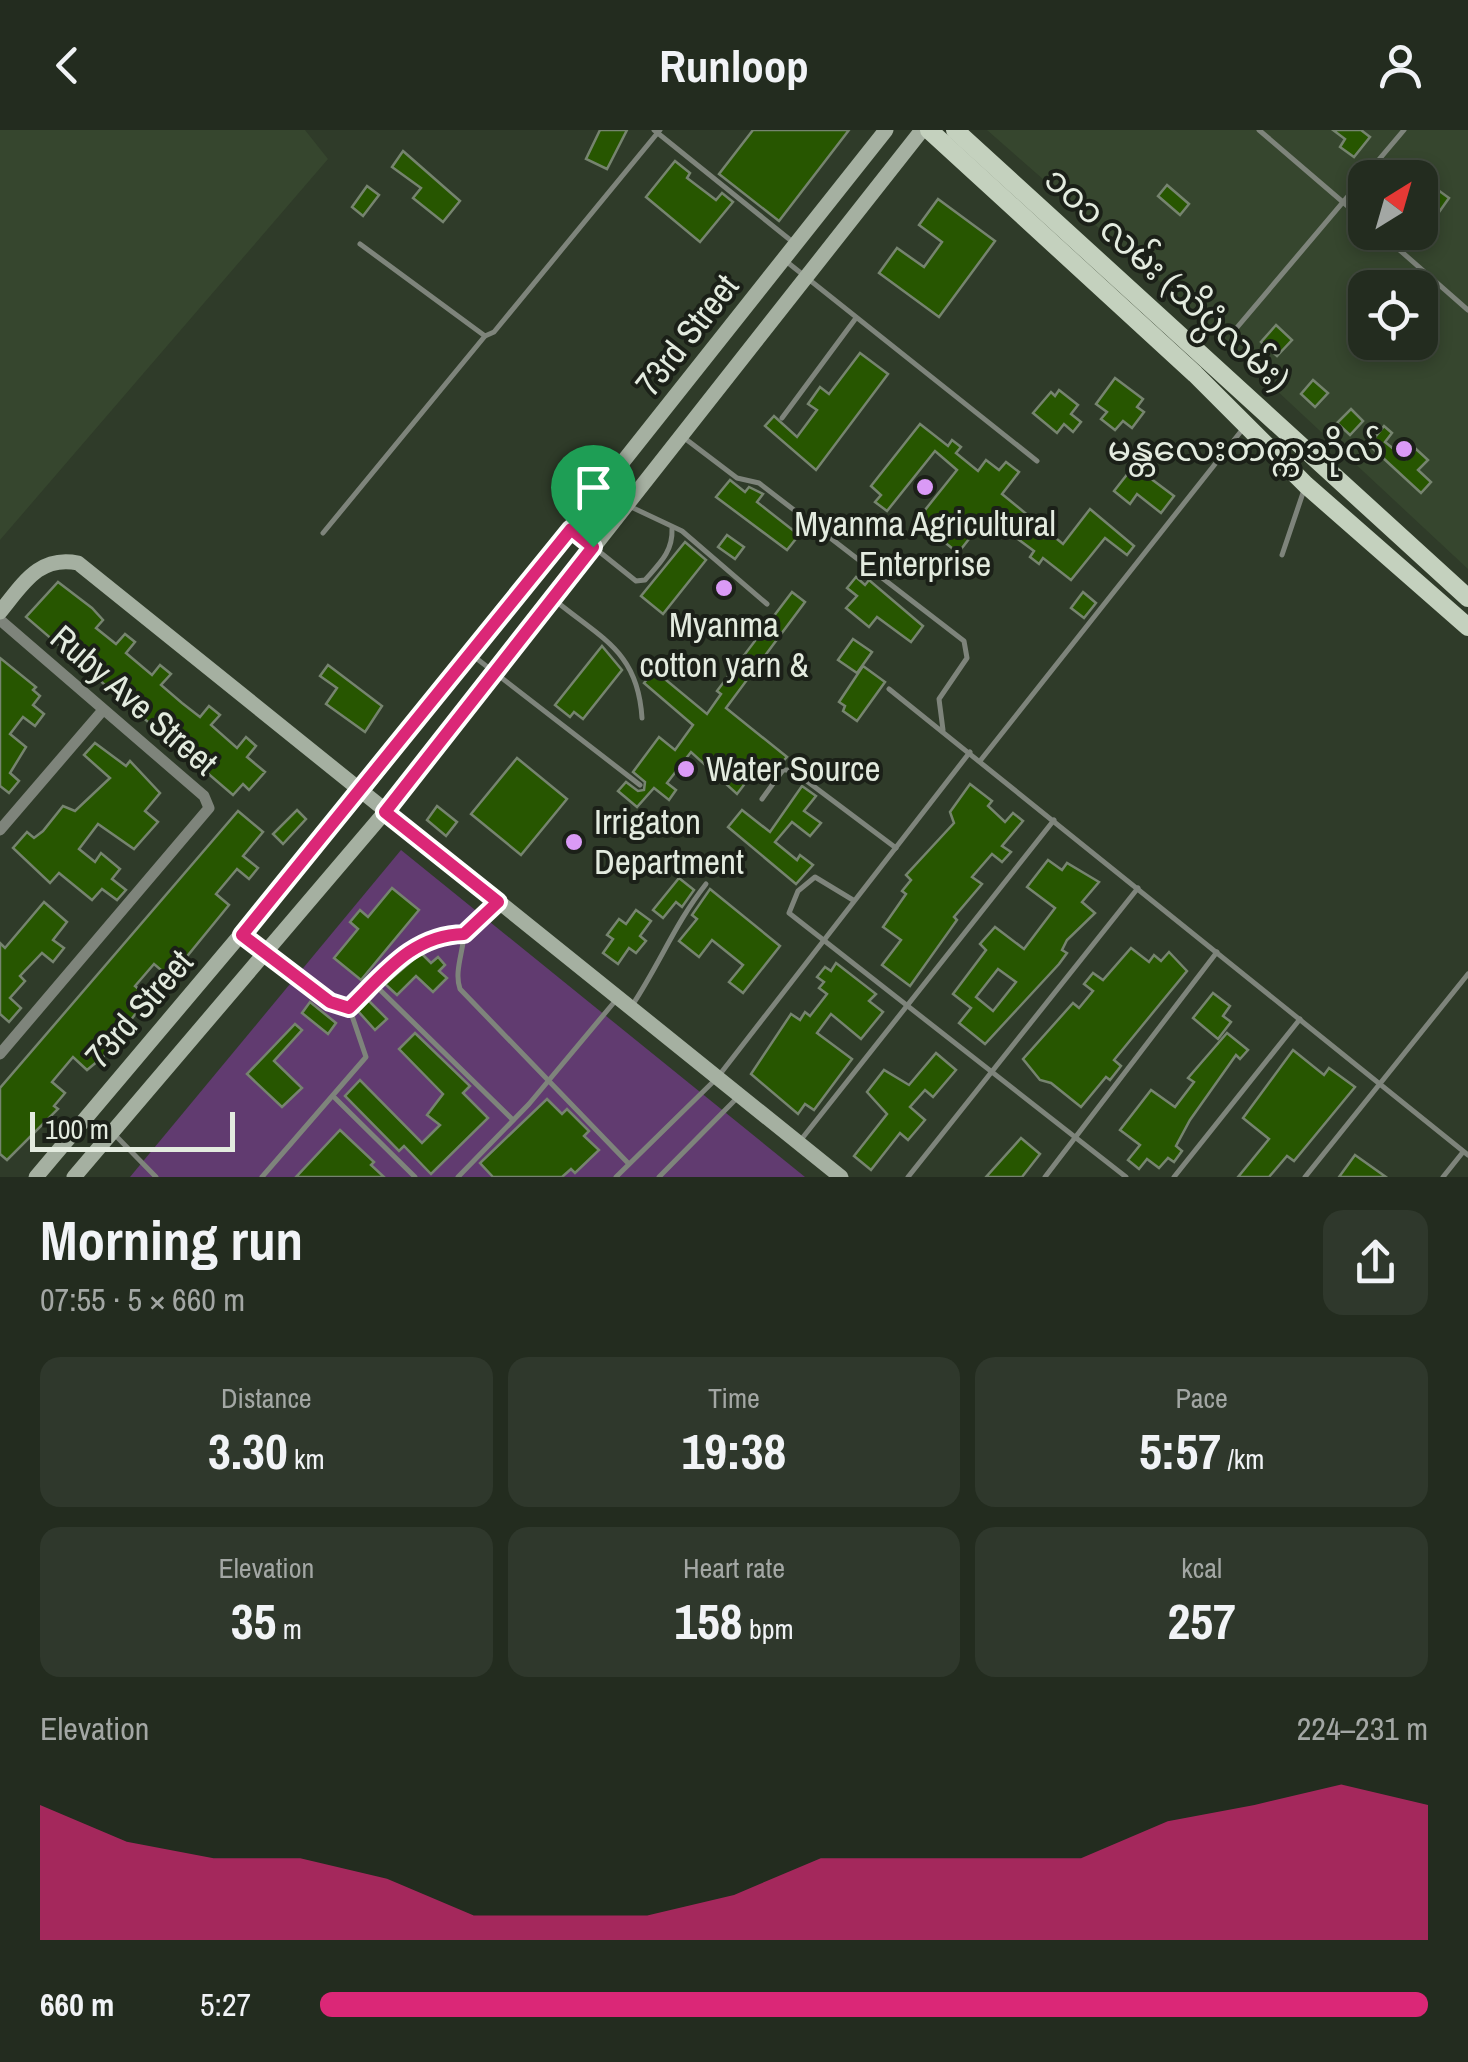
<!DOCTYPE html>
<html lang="en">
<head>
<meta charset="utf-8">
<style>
	:root { --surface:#232c1f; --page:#2f382c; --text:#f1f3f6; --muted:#a3a7a4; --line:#40483d; --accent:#db2777 }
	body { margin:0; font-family:"Archivo Narrow","Noto Sans Myanmar",sans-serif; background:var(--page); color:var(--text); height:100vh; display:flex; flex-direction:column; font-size:38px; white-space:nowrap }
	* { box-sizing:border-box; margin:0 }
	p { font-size:32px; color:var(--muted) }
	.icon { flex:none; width:55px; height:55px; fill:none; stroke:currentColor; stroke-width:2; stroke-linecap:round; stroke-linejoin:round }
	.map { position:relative; height:1047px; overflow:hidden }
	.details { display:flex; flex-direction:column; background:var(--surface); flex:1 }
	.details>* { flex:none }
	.needle { width:65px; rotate:37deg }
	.controls { position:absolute; left:1348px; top:30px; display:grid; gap:20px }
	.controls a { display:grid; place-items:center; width:90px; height:90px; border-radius:20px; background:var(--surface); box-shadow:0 5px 15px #0003,0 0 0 2px var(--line); font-size:50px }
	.scale { position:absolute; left:30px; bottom:25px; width:205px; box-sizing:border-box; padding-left:10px; border:5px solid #e3ebdf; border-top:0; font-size:28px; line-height:35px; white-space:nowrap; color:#e3ebdf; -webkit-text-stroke:8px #1b2018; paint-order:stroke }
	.pin { position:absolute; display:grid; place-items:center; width:85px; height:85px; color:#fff; margin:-102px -42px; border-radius:50% 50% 50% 0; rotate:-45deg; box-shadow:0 0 10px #0007 }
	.pin .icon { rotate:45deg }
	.round { display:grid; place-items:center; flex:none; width:105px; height:105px; border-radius:20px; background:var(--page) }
	.summary { display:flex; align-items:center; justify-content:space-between; height:170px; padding:0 40px }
	h1 { font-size:55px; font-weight:700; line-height:75px }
	.figures { display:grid; grid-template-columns:repeat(3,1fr); gap:15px; height:170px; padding:10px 40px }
	.figures div { display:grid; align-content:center; border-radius:20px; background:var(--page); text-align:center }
	.figures b { font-size:50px; font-weight:700 }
	.figures small { font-size:28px; font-weight:400 }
	.figures p { font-size:28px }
	.chart { height:280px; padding:20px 40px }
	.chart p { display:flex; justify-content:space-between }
	.chart svg { width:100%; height:180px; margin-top:10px; fill:var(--accent); opacity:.7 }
	ul { padding:0 40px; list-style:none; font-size:32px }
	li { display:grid; grid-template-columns:160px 120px 1fr; align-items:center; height:75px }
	li i { height:25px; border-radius:12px; background:var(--accent) }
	header { display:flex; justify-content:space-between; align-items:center; height:130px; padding:0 40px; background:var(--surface); font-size:45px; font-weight:700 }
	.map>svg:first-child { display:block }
</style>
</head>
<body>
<header><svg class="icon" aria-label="back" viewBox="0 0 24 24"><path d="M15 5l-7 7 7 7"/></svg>Runloop<svg class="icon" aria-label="person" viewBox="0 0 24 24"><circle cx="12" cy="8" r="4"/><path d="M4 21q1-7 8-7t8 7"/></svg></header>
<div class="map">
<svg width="1468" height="1047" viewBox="0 0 1468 1047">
	<rect width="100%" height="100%" fill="#2f3b29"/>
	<g fill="#36462e" fill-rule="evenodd">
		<path d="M0 0H305L328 29 0 410Z"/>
		<path d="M987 0H1468V439L1157 149ZM1365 48H1420V102H1365ZM1365 158H1420V212H1365Z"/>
	</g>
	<path fill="#613b70" d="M401 720 805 1047H130Z"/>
	<g fill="#275600" stroke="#76846f" stroke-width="2.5" fill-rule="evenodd">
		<path d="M600 0H627L607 39 586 29Z"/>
		<path d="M753 0H849L779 91 719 44Z"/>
		<path d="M1333 0H1361L1370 7 1354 27 1340 17 1345 9Z"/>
		<path d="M403 21 460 71 443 92 413 68 421 58 392 37Z"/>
		<path d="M675 31 690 43 687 48 716 70 722 63 733 72 700 112 646 67Z"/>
		<path d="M1420 47 1449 68 1437 85 1420 73Z"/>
		<path d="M1167 55 1189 74 1180 85 1158 66Z"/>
		<path d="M367 56 379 65 363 86 352 77Z"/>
		<path d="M938 69 995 111 939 187 879 143 897 118 924 137 942 112 919 95Z"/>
		<path d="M1276 195 1292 210 1277 226 1261 212Z"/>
		<path d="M860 223 888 244 816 340 765 296 774 286 797 307 817 280 808 274 820 257 829 264Z"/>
		<path d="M1115 248 1143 269 1137 277 1144 282 1132 298 1123 291 1115 300 1101 289 1107 282 1096 274Z"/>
		<path d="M1313 250 1328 263 1315 277 1301 264Z"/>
		<path d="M1059 260 1078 275 1071 284 1081 292 1073 302 1064 294 1057 303 1033 283 1051 262 1055 266Z"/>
		<path d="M1351 279 1363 291 1350 305 1337 293Z"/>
		<path d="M920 294 948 316 952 310 961 317 956 323 978 341 986 330 999 340 1006 332 1019 342 1002 364 1063 414 1090 379 1134 416 1127 425 1105 408 1071 450 1043 428 1039 434 1030 427 1034 421 987 386 958 423 917 390 957 340 935 321 887 381 875 372 881 365 871 356Z"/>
		<path d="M1384 296 1392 303 1385 312 1406 329 1416 319 1428 330 1418 340 1431 352 1421 363 1369 315Z"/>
		<path d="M1140 328 1156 341 1150 348 1174 366 1161 383 1137 364 1130 374 1114 361Z"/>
		<path d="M730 350 745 362 749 357 763 364 757 372 799 405 787 420 716 367Z"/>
		<path d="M727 405 744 417 735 429 718 417Z"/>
		<path d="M685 412 706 430 663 484 641 466Z"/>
		<path d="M856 447 865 455 869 450 923 496 911 512 877 487 869 497 846 478 857 466 847 458Z"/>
		<path d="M58 452 92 478 103 490 96 498 116 514 125 504 135 512 126 523 152 545 160 535 171 544 161 555 182 573 200 587 209 576 220 585 211 595 237 618 246 607 256 616 247 627 265 642 249 660 243 654 233 665 26 487Z"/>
		<path d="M792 462 805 472 726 578 787 627 775 640 763 630 737 664 691 622 667 653 676 660 669 670 654 658 637 677 618 661 626 652 638 661 644 660 645 652 633 642 659 607 675 620 693 595 644 553 654 540 707 584 721 564 717 561Z"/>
		<path d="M1083 462 1096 473 1084 488 1071 478Z"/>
		<path d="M853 509 872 522 857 543 838 530Z"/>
		<path d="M602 516 622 540 583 589 574 582 570 587 555 575Z"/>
		<path d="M0 528 36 557 33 560 40 566 33 575 44 584 35 596 23 587 10 604 26 617 10 643 19 651 9 663 0 656Z"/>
		<path d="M328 535 382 576 365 602 326 574 337 558 320 546Z"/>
		<path d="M863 536 885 552 857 591 843 581 845 576 839 572Z"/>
		<path d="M95 613 126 636 130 631 160 663 145 681 158 692 134 719 98 694 79 719 95 732 101 723 120 739 112 749 126 760 117 770 102 759 92 770 59 743 50 753 13 718 27 702 34 708 43 701 63 676 75 681 110 648 84 625Z"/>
		<path d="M517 628 567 669 521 725 471 684Z"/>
		<path d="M970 654 992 671 988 676 1005 692 1013 683 1023 691 1002 716 1011 722 1002 732 992 724 972 747 982 754 954 787 957 790 910 856 882 835 901 810 883 797 906 764 902 761 911 750 906 745 954 693 950 682Z"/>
		<path d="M802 656 816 666 804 681 821 693 810 706 792 692 775 712 797 730 800 725 813 735 796 754 728 697 742 680 770 702Z"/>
		<path d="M437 676 457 692 446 706 427 690Z"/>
		<path d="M297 680 306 689 283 714 273 704Z"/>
		<path d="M238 681 263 702 243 726 258 738 249 749 237 739 216 764 229 775 184 830 181 828 167 845 154 834 135 856 148 867 104 926 87 940 73 927 52 952 65 963 54 976 58 979 7 1030 0 1024V958Z"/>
		<path d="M1048 730 1062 740 1067 733 1099 752 1082 772 1095 783 1067 810 1062 820 1067 823 1059 834 985 914 959 893 971 878 953 864 986 820 980 814 995 797 1024 819 1055 778 1027 757ZM998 839 1016 852 993 881 976 867Z"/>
		<path d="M679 748 694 760 682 777 676 772 663 788 653 780Z"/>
		<path d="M392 758 419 780 361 850 334 828 358 799 350 792 360 780 368 787Z"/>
		<path d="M710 759 780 816 743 863 729 852 743 835 712 810 699 827 679 811 697 789 692 785Z"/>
		<path d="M44 772 67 792 53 810 64 818 53 832 42 823 20 846 25 851 10 868 21 878 9 892 0 884V813L5 818Z"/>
		<path d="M636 780 651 791 640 806 646 811 636 823 629 818 618 834 603 823 613 809 607 805 619 789 626 794Z"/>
		<path d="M1131 818 1149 832 1154 825 1161 831 1169 822 1187 841 1114 930 1121 936 1110 950 1106 947 1081 977 1051 953 1040 950 1023 929 1073 873 1079 878 1093 861 1084 854 1093 843 1103 850Z"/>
		<path d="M421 823 431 833 438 827 445 835 439 841 447 848 433 862 416 846 397 865 385 854Z"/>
		<path d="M836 833 876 864 869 871 883 882 861 909 831 884 817 903 852 929 814 980 805 974 798 984 751 944 791 884 800 890 805 882 810 886 827 864 819 858 824 852 817 847 825 837 831 841Z"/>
		<path d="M1213 863 1230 876 1223 886 1231 892 1218 909 1193 888Z"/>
		<path d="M368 870 387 889 375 900 357 880Z"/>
		<path d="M310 872 336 893 328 904 302 883Z"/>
		<path d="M295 894 302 900 274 931 302 958 282 977 247 944Z"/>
		<path d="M415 903 470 956 463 963 488 988 431 1044 404 1016 399 1021 345 966 360 950 422 1013 440 995 427 985 443 964 399 919Z"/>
		<path d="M1227 903 1248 920 1240 929 1236 925 1190 990 1176 1016 1182 1021 1174 1032 1168 1028 1159 1038 1147 1029 1139 1039 1128 1030 1140 1015 1120 1000 1151 960 1175 977 1194 952 1188 948Z"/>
		<path d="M1293 920 1324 945 1329 938 1355 957 1294 1031 1287 1026 1269 1047H1238L1269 1009 1243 988Z"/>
		<path d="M936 923 956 940 933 967 925 960 910 977 925 990 908 1010 900 1003 871 1040 854 1026 887 984 867 962 884 940 909 955Z"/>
		<path d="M547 969 562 984 567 979 589 1001 584 1006 599 1020 575 1043 571 1039 562 1047H493L480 1033Z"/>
		<path d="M340 1000 374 1032 371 1035 384 1047H296Z"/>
		<path d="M1021 1008 1040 1024 1022 1047H986Z"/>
		<path d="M1355 1025 1386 1047H1339Z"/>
	</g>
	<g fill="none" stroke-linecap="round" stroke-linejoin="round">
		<g stroke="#7e847b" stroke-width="5">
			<path d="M654 0 794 113"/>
			<path d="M1259 0 1365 91"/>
			<path d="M1379 102 1468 180"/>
			<path d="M360 114 485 206 494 202 660 0"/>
			<path d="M787 132 1037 331"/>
			<path d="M1234 201 1404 0"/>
			<path d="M782 288 856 188"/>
			<path d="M683 307 737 348 759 353 964 511 967 528 939 569 943 600"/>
			<path d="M629 376 682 401 767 474"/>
			<path d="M571 399 636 451 645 450C659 434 673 422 672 399"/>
			<path d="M323 403 485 206"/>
			<path d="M1282 425 1305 357"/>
			<path d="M557 472C604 510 638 523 642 588"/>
			<path d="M472 525 640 655"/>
			<path d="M889 559 1468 1025"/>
			<path d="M980 631 1242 300"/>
			<path d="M762 669 783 640H792L896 718"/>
			<path d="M853 770 815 747 798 761 789 783 1126 1047"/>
			<path d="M464 804C463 823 454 842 460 859L628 1033"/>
			<path d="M267 826 330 872 349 877C384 844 412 805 464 804L495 774"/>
			<path d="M374 854 513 990"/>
			<path d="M633 874C660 833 676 792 706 754"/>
			<path d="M335 968 415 1047"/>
			<path d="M115 1005 156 1047"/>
			<path d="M800 1011 1054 690"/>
			<path d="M262 1047 366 927 349 877"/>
			<path d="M458 1047 529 974 616 870"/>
			<path d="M616 1047 717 948 970 622"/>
			<path d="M659 1047 738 967"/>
			<path d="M908 1047 1138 758"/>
			<path d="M1045 1047 1217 822"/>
			<path d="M1174 1047 1300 889"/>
			<path d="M1305 1047 1468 844"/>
			<path d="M1443 1047 1463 1022"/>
		</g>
		<g stroke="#7e847b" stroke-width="11">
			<path d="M0 490 204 666 209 678 0 924"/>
			<path d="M0 700 103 580"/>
		</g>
		<g stroke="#a5b0a1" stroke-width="15">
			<path d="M0 482C23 454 39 425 78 433L841 1047"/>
			<path d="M36 1047 361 662 886 0"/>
			<path d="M74 1047 385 682 922 0"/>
		</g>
		<g stroke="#c4d1be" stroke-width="18">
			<path d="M929 0 1195 244 1306 355 1468 497"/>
			<path d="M955 0 1468 468"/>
		</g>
	</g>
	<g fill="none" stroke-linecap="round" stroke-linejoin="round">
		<g stroke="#fff" stroke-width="20">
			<path id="route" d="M571 399 593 417 385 682 498 772 464 804C412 805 384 844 349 878L330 872 242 805Z"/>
		</g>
		<use href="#route" stroke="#db2777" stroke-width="12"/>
	</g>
	<g fill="#da9af6" stroke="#1b2018" stroke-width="4">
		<circle cx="1404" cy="319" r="10"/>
		<circle cx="925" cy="357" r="10"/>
		<circle cx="724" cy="458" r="10"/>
		<circle cx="686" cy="639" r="10"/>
		<circle cx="574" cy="712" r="10"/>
	</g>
	<g text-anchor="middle" stroke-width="8" stroke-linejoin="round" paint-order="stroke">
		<g font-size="35" fill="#e3ebdf" stroke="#1b2018">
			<text transform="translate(1167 149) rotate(42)" y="12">၁၀၁ လမ်း (သိပ္ပံလမ်း)</text>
			<text transform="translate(687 205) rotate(-52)" y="12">73rd Street</text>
			<text transform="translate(134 570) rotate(41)" y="12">Ruby Ave Street</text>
			<text transform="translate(139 879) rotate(-49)" y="12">73rd Street</text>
		</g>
		<g font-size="35" fill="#e3ebdf" stroke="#1b2018">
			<text x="1384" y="331" text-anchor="end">မန္တလေးတက္ကသိုလ်</text>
			<text x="925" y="406">Myanma Agricultural<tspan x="925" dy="40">Enterprise</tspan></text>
			<text x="724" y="507">Myanma<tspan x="724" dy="40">cotton yarn &amp;</tspan></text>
			<text x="706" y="651" text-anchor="start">Water Source</text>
			<text x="594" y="704" text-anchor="start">Irrigaton<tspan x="594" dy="40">Department</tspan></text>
		</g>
	</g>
</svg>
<div class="controls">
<a><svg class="needle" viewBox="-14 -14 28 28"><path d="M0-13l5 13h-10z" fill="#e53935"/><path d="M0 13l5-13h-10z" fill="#a3a7a4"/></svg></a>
<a><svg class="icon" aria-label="locate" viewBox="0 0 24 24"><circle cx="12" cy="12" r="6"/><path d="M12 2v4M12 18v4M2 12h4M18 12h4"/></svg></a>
</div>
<div class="scale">100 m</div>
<div class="pin" style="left:593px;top:417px;background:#1e9e55"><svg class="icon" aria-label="arrive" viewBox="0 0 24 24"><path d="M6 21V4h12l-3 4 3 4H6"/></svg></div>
</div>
<section class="details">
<div class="summary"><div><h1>Morning run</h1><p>07:55 · 5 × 660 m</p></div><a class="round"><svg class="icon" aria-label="share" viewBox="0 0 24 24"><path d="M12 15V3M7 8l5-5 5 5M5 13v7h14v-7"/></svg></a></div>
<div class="figures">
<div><p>Distance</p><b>3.30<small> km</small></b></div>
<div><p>Time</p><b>19:38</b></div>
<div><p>Pace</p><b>5:57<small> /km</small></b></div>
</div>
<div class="figures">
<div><p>Elevation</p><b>35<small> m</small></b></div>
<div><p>Heart rate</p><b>158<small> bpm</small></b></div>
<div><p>kcal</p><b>257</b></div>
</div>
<div class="chart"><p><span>Elevation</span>224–231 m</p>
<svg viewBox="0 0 160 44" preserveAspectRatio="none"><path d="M0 44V11L10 20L20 24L30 24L40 29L50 38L60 38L70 38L80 33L90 24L100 24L110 24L120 24L130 15L140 11L150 6L160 11V44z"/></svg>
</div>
<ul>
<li><b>660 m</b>5:27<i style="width:100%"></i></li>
</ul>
</section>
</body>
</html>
